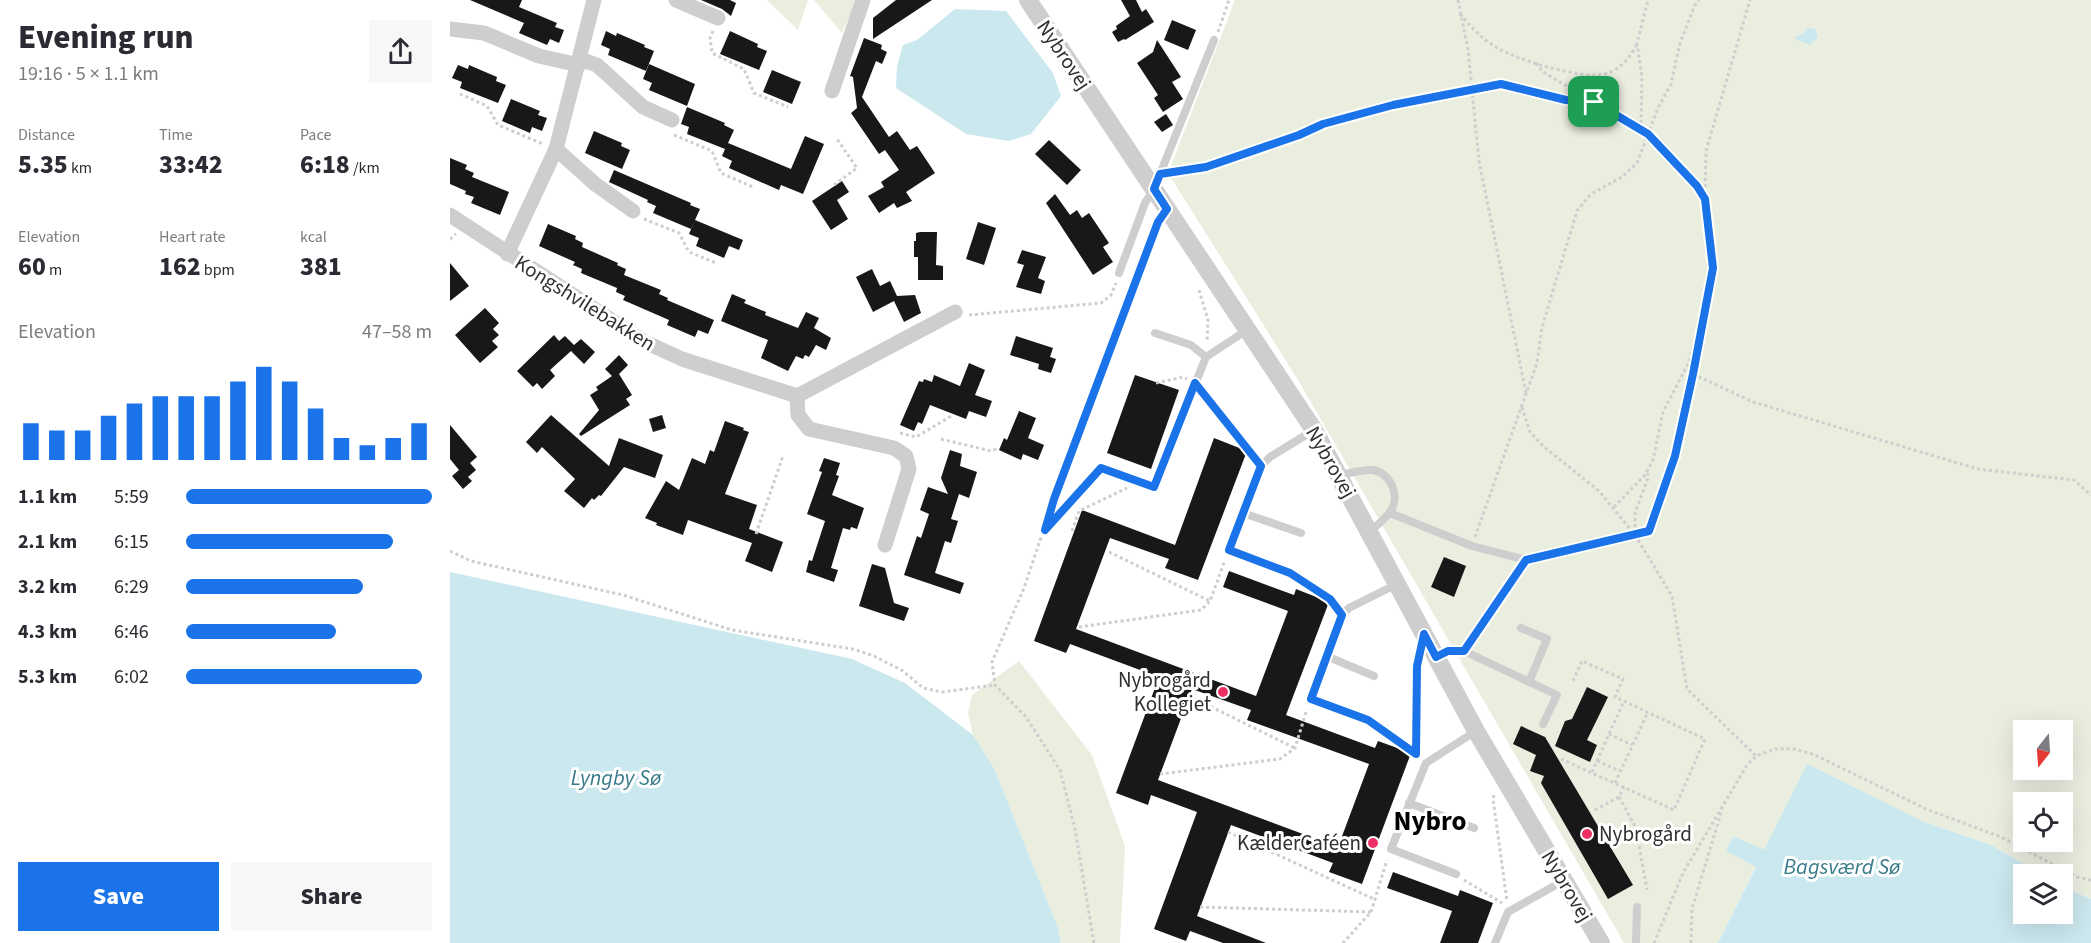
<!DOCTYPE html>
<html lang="en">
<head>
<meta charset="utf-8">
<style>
	:root { --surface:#fff; --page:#f7f7f7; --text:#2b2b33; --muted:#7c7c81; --accent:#1a73e8 }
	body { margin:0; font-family:"Source Sans 3",sans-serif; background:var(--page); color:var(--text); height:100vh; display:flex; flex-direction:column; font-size:22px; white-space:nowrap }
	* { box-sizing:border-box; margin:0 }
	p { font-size:20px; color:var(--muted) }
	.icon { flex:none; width:33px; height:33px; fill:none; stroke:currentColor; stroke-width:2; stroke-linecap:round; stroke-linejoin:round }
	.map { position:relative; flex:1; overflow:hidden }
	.sheet { display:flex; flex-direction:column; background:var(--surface); width:450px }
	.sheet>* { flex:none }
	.needle { width:39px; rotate:197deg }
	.buttons { position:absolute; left:1563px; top:720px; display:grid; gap:12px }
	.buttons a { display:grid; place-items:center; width:60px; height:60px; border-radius:0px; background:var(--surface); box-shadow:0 6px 24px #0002; font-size:30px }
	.pin { position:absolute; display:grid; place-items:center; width:51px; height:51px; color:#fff; margin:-26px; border-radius:12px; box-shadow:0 3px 9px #0006 }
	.round { display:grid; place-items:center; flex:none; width:63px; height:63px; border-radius:0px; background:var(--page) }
	.overview { display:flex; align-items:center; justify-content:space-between; height:102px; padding:0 18px }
	h1 { font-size:33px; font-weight:800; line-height:45px }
	.metrics { display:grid; grid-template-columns:repeat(3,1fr); gap:9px; height:102px; padding:6px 18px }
	.metrics div { display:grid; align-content:center }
	.metrics b { font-size:26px; font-weight:800 }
	.metrics small { font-size:16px; font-weight:400 }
	.metrics p { font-size:16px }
	.chart { height:168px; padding:12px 18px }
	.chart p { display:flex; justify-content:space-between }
	.chart svg { width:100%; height:108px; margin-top:6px; stroke:var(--accent); stroke-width:6 }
	.cta { display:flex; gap:12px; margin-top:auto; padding:12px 18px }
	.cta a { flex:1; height:69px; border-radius:0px; background:var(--accent); color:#fff; font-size:24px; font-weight:800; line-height:69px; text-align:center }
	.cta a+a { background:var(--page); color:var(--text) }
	ul { padding:0 18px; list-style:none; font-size:20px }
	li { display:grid; grid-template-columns:96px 72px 1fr; align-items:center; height:45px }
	li i { height:15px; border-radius:8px; background:var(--accent) }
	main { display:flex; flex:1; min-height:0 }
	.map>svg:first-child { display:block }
</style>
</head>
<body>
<main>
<section class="sheet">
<div class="overview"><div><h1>Evening run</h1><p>19:16 · 5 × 1.1 km</p></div><a class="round"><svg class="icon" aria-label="share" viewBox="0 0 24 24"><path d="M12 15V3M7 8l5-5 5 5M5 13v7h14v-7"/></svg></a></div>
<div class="metrics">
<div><p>Distance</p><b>5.35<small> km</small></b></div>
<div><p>Time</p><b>33:42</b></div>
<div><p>Pace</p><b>6:18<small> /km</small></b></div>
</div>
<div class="metrics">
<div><p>Elevation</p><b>60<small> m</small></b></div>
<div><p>Heart rate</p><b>162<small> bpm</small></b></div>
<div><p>kcal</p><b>381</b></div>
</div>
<div class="chart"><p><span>Elevation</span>47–58 m</p>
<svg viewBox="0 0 160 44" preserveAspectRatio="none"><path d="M5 44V29M15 44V32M25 44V32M35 44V26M45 44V21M55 44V18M65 44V18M75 44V18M85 44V12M95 44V6M105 44V12M115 44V23M125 44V35M135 44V38M145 44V35M155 44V29"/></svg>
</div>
<ul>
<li><b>1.1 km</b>5:59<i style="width:100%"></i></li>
<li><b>2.1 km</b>6:15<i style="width:84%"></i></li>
<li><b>3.2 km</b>6:29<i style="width:72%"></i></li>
<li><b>4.3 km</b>6:46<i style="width:61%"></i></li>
<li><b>5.3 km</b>6:02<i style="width:96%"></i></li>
</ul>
<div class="cta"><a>Save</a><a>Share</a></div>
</section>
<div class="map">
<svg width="1641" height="943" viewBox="0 0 1641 943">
	<rect width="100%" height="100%" fill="#fff"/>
	<g fill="#eaeedf" fill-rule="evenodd">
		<path d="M317 0H358L348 30Z"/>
		<path d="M364 0H407L392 33Z"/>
		<path d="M785 0H1641V899L1613 887 1612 874H1591L1541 845 1472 821 1314 851 1283 836 1276 851 1306 866 1268 943H1174L848 380 718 173ZM1574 730H1612V770H1574ZM1574 802H1612V842H1574Z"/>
		<path d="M569 661 642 755 675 846 670 943H611L608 928 544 768 523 735 518 713 522 695Z"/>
	</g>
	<g fill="#cbe8ee">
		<path d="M505 9 556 11 603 73 611 96 581 134 559 141 516 134 446 88 447 66 453 45 467 40Z"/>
		<path d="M1358 28 1365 29 1368 37 1360 45 1347 40 1345 37 1352 34Z"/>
		<path d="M0 572 402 659 455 683 523 735 544 768 608 928 611 943H0Z"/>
		<path d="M1357 764 1472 821 1541 845 1591 874H1574V914H1612L1613 887 1641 899V943H1268L1306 867 1276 851 1283 836 1314 850Z"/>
	</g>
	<g fill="#181818" fill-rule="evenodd">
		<path d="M20 0H72L69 7 107 23 105 27 114 30 109 43 100 39 97 45 69 33 74 23Z"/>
		<path d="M251 0H280L286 3 281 16 272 9Z"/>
		<path d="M446 0H482L423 39V18Z"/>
		<path d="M671 0H686L692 12 696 9 704 22 675 40 674 39 668 42 662 32 667 29 666 26 680 16Z"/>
		<path d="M722 20 746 30 738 50 714 40Z"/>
		<path d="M156 31 166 36 167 33 195 45 194 47 204 51 196 71 158 55 160 49 151 45Z"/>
		<path d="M280 31 308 44 307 47 317 51 309 70 270 54Z"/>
		<path d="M414 38 432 45 431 49 437 52 432 64 426 61 412 97 439 137 447 131 460 150 467 146 485 173 456 192 462 201 447 208 444 203 429 213 418 196 434 187 431 182 449 170 435 150 429 154 401 113 407 108 403 77 400 76Z"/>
		<path d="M707 40 731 77 722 82 733 99 713 112 704 98 708 95 687 63 703 52Z"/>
		<path d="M199 64 245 84 237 106 199 90 202 83 193 79Z"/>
		<path d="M8 65 18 69 19 65 47 77 46 81 56 85 48 103 10 88 12 82 2 78Z"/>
		<path d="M322 70 351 82 342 104 313 92Z"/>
		<path d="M61 99 90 111 88 115 97 118 92 131 82 127 80 133 52 121Z"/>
		<path d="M237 107 275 123 274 125 284 130 278 143 341 169 355 136 374 144 353 194 331 185 329 190 279 168 282 161 272 156 275 149 237 134 239 127 231 124Z"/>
		<path d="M716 114 723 125 712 132 704 122Z"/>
		<path d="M144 131 172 143 171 146 180 150 172 169 135 153Z"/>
		<path d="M599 140 631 170 617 185 585 154Z"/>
		<path d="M0 158 17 165 15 169 24 173 22 177 59 192 50 215 21 203 24 197 15 194 16 191 0 184Z"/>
		<path d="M164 170 241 203 240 205 250 209 245 220 293 240 289 250 279 246 274 258 246 246 249 238 239 234 245 220 241 229 203 213 206 206 197 202 198 200 159 182Z"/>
		<path d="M392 181 399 192 387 200 398 219 381 230 362 201Z"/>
		<path d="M605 194 620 215 627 210 632 218 639 213 659 243 653 247 663 262 643 275 596 203Z"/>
		<path d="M528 222 546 228 534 265 516 259Z"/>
		<path d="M98 224 126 236 125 239 133 243 132 247 168 263 167 265 176 269 174 275 211 290 209 294 218 298 217 300 264 320 258 334 248 330 245 337 217 325 219 320 173 300 175 296 166 292 167 288 131 273 132 269 123 265 125 262 89 246Z"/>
		<path d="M470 232H487L486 265 493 266V280H468V257H464V241H466V233Z"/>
		<path d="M572 250 596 257 588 278 595 281 591 294 566 287 574 265 567 263Z"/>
		<path d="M0 263 19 286 0 301Z"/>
		<path d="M422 269 430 286 440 281 447 296 465 295 471 313 454 322 444 301 423 312 406 277Z"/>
		<path d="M282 294 296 300 294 303 316 312 315 315 348 328 356 312 369 318 364 328 381 338 376 350 366 345 359 357 355 355 353 359 346 356 338 371 311 358 318 340 271 321Z"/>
		<path d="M35 308 49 323 43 329 49 335 42 341 48 347 30 363 5 335Z"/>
		<path d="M104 335 109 341 115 336 124 345 131 339 145 352 134 364 121 351 100 370 105 376 92 389 87 383 83 387 67 371Z"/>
		<path d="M566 336 603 348 600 357 606 359 601 373 588 369 589 364 560 355Z"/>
		<path d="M169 355 178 365 169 374 182 395 176 399 180 405 131 436 129 434 149 410 140 395 148 390 146 387 162 376 155 369Z"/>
		<path d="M519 363 535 370 525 395 542 401 536 417 519 411 516 419 480 405 472 424 468 422 464 431 450 425 469 381 473 382 474 379 482 382 484 375 510 386Z"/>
		<path d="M685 375 729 390 701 469 657 453Z"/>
		<path d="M569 411 586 418 578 438 594 445 588 460 573 454 571 460 549 450 554 438 557 440Z"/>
		<path d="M101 415 159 466 169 438 213 455 205 478 174 467 151 496 149 495 144 500 142 498 134 508 114 491 125 479 92 447 87 453 76 442Z"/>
		<path d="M212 415 216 428 203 432 199 419Z"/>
		<path d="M275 421 294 428 293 430 299 432 275 494 307 505 299 529 333 542 322 572 295 561 302 543 238 520 233 535 206 525 207 523 195 518 216 481 229 490 242 458 255 464 260 450 264 452Z"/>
		<path d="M0 425 27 457 20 463 26 470 18 477 22 481 13 489 2 476 9 470 0 459Z"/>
		<path d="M764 438 797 451 748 580 715 568 719 559 660 538 626 629 806 696 838 611 773 587 779 571 844 595 846 589 879 602 836 715 925 748 928 741 961 753 912 884 879 872 883 863 781 825 747 916 816 943H773L740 931 736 941 704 929 747 812 701 795 698 805 666 793 709 677 620 644 616 653 584 641 632 510 725 545ZM742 689 801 710 797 720 919 764 888 847 708 780Z"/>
		<path d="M500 450 512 454 510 466 527 472 519 498 509 494 501 519 508 521 501 543 495 541 485 573 514 583 510 594 454 575 467 536 471 538 479 514 470 510 478 487 498 494 491 478Z"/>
		<path d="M374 458 390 463 386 475 389 476 382 495 414 508 407 529 401 527 400 530 393 528 381 568 388 570 384 582 356 572 359 560 362 561 375 521 357 514 372 472 369 471Z"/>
		<path d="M994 557 1016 566 1004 597 981 587Z"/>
		<path d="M422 564 435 568 444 603 459 608 454 621 409 606Z"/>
		<path d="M1137 687 1158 697 1137 740 1147 745 1140 762 1105 746 1115 721 1122 719Z"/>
		<path d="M1071 726 1095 737 1183 885 1158 899 1091 783 1094 776 1080 771 1086 755 1063 744Z"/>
		<path d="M943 872 1008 896 1010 890 1043 903 1028 943H990L1002 911 937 888Z"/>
	</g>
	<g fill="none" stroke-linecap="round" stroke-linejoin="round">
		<g stroke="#cecece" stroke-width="3" stroke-dasharray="3 3" stroke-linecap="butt">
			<path d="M1008 0 1018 49 1029 161 1076 393"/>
			<path d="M1010 14C1020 26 1031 38 1044 46 1063 59 1132 80 1155 74 1170 70 1182 56 1187 43"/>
			<path d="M263 31 260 38 262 53 294 69 304 93 338 107"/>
			<path d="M768 32 779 0"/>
			<path d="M1086 63 1093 72 1142 101"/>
			<path d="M10 94 37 106 48 125 93 144"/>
			<path d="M1198 133 1191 123 1192 78 1187 43 1198 0"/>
			<path d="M224 135 262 151 271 173 303 187"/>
			<path d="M723 172 756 167 849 135 873 124 943 105 1051 84 1117 100 1144 102 1198 134 1247 186 1254 198"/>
			<path d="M384 185 407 168 387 139"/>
			<path d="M194 219 229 233 239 252 266 263"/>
			<path d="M0 239 6 234"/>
			<path d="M749 290 758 320 757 342"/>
			<path d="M519 315 651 303 661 295 666 283"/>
			<path d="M1243 374 1303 402 1528 469 1624 480 1641 495"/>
			<path d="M706 383 733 377 737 379"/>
			<path d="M753 393 805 458"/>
			<path d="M1072 407 1080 432 1094 447 1149 491 1185 535 1222 596 1237 689 1306 756"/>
			<path d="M450 433 466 437 503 415"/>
			<path d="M491 439 541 451 547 449"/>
			<path d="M1164 507 1195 475 1203 460 1213 412 1238 364 1250 326"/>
			<path d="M596 529 643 476"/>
			<path d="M622 531 629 511 677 488"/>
			<path d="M1185 533V513L1198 478V473"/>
			<path d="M306 534 333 456"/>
			<path d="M1025 537 1087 363 1092 327 1127 211 1141 194 1172 177 1187 163 1208 108 1221 84 1230 43 1245 5 1249 0"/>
			<path d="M0 551 21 561 173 595 282 630 403 649 424 656 453 671 473 688 492 692 545 685"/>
			<path d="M659 552 760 601 775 560"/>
			<path d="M1087 558 1199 531 1225 456 1243 374 1263 268 1255 199 1256 151 1300 0"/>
			<path d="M849 579 880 599 886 608"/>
			<path d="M629 627 751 610 760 601"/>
			<path d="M1020 642 1070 569"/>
			<path d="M739 696 845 748"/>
			<path d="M926 726 967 755"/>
			<path d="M1159 734 1182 745"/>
			<path d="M966 754 968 660"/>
			<path d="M1111 759 1224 810 1255 739 1165 697 1173 679 1132 661 1122 683"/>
			<path d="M1147 761 1170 771"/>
			<path d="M1142 772 1174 701"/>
			<path d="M710 774 830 759 845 748 857 709"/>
			<path d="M1165 783 1198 712"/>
			<path d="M1044 795 1043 799 1057 901"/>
			<path d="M1169 797 1186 828 1197 890"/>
			<path d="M1145 810 1169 797 1174 787"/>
			<path d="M778 832 926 900"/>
			<path d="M1014 880 1052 903"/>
			<path d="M750 907 921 912 893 943"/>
			<path d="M921 912 937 860"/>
			<path d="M644 943 625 829 610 770 576 717 545 685 542 662 574 588 604 499 708 223"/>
			<path d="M1204 943 1233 873 1297 765 1306 756 1325 749H1345L1365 755 1476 809 1551 837 1627 877 1641 880"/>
			<path d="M1241 943 1242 909 1271 813"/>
		</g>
		<g stroke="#cecece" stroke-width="8">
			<path d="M669 273 695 203 704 189 764 40"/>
			<path d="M705 333 741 345 756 357"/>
			<path d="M651 468 704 487 756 357 797 330"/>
			<path d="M890 475C900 473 913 469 923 470 941 473 951 497 940 512 935 519 927 525 920 532"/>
			<path d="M793 513 851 533"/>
			<path d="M940 513 1022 546 1076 560"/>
			<path d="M840 573 779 550 811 466 820 457 864 430"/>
			<path d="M1071 628 1097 639 1079 682"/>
			<path d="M876 656 924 676"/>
			<path d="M987 656 998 651H1014L1107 695 1093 724"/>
			<path d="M918 720 860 699 892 615 899 608 947 584"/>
			<path d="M959 803 1024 828"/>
			<path d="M1006 874 941 849 976 763 1026 731"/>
			<path d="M1045 943 1058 912 1113 881"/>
			<path d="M1186 943 1187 907"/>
		</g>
		<g stroke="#cecece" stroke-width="15">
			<path d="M226 0 268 18"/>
			<path d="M0 29 34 33 89 56 129 65"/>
			<path d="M130 59 147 65 193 107 222 120"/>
			<path d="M382 91 413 0"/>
			<path d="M106 149 145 184 183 211"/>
			<path d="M0 215 195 342 232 359 347 396 505 312"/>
			<path d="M57 254 106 149 144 0"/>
			<path d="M347 396 348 415 359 429 444 448 456 456 459 469 435 545"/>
		</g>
		<path stroke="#cecece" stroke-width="18" d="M578 0 864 430 1026 731 1151 943"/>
	</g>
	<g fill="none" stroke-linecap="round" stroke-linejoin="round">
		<g stroke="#fff" stroke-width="12">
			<path id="route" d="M1051 84 1116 100 1144 102 1198 134 1247 186 1255 199 1263 268 1243 374 1225 456 1199 531 1076 560 1014 651H998L986 657 974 634 967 666 966 754 918 720 861 699 892 615 880 599 840 573 779 550 811 466 745 383 704 487 651 468 595 530 604 499 708 222 717 209 704 189 710 174 756 167 849 135 873 124 943 105Z"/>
		</g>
		<use href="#route" stroke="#1a73e8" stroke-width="8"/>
	</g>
	<g fill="#ec3063" stroke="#fff" stroke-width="2">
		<circle cx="773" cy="692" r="6"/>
		<circle cx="1137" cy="834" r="6"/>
		<circle cx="923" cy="843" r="6"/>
	</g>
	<g text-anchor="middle" stroke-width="6" stroke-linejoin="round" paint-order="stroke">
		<g font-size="21" fill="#313131" stroke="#fff">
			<text transform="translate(614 55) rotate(56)" y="7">Nybrovej</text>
			<text transform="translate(135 303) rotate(32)" y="7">Kongshvilebakken</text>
			<text transform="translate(881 462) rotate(60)" y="7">Nybrovej</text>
			<text transform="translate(1117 886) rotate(59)" y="7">Nybrovej</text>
		</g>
		<g font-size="21" fill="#313131" stroke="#fff" text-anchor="end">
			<text x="761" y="687">Nybrogård<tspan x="761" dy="24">Kollegiet</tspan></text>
			<text x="1149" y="841" text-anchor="start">Nybrogård</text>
			<text x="911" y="850">KælderCaféen</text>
		</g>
		<g font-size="22" font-style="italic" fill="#377a8a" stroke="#fff">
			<text x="166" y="785">Lyngby Sø</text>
			<text x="1392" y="874">Bagsværd Sø</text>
		</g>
		<g font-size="27" font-weight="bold" fill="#000" stroke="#fff">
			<text x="980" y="830">Nybro</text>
		</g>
	</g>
</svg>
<div class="buttons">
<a><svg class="needle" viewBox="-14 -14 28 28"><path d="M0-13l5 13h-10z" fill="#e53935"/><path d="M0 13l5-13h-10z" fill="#7c7c81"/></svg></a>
<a><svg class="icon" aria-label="locate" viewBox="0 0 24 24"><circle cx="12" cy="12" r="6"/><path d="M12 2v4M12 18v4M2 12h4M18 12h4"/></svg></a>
<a><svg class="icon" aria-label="layers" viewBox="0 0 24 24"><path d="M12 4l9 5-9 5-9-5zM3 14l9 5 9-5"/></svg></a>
</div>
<div class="pin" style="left:1144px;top:102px;background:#1e9e55"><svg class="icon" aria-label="arrive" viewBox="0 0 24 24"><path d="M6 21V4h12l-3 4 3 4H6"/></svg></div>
</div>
</main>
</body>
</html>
